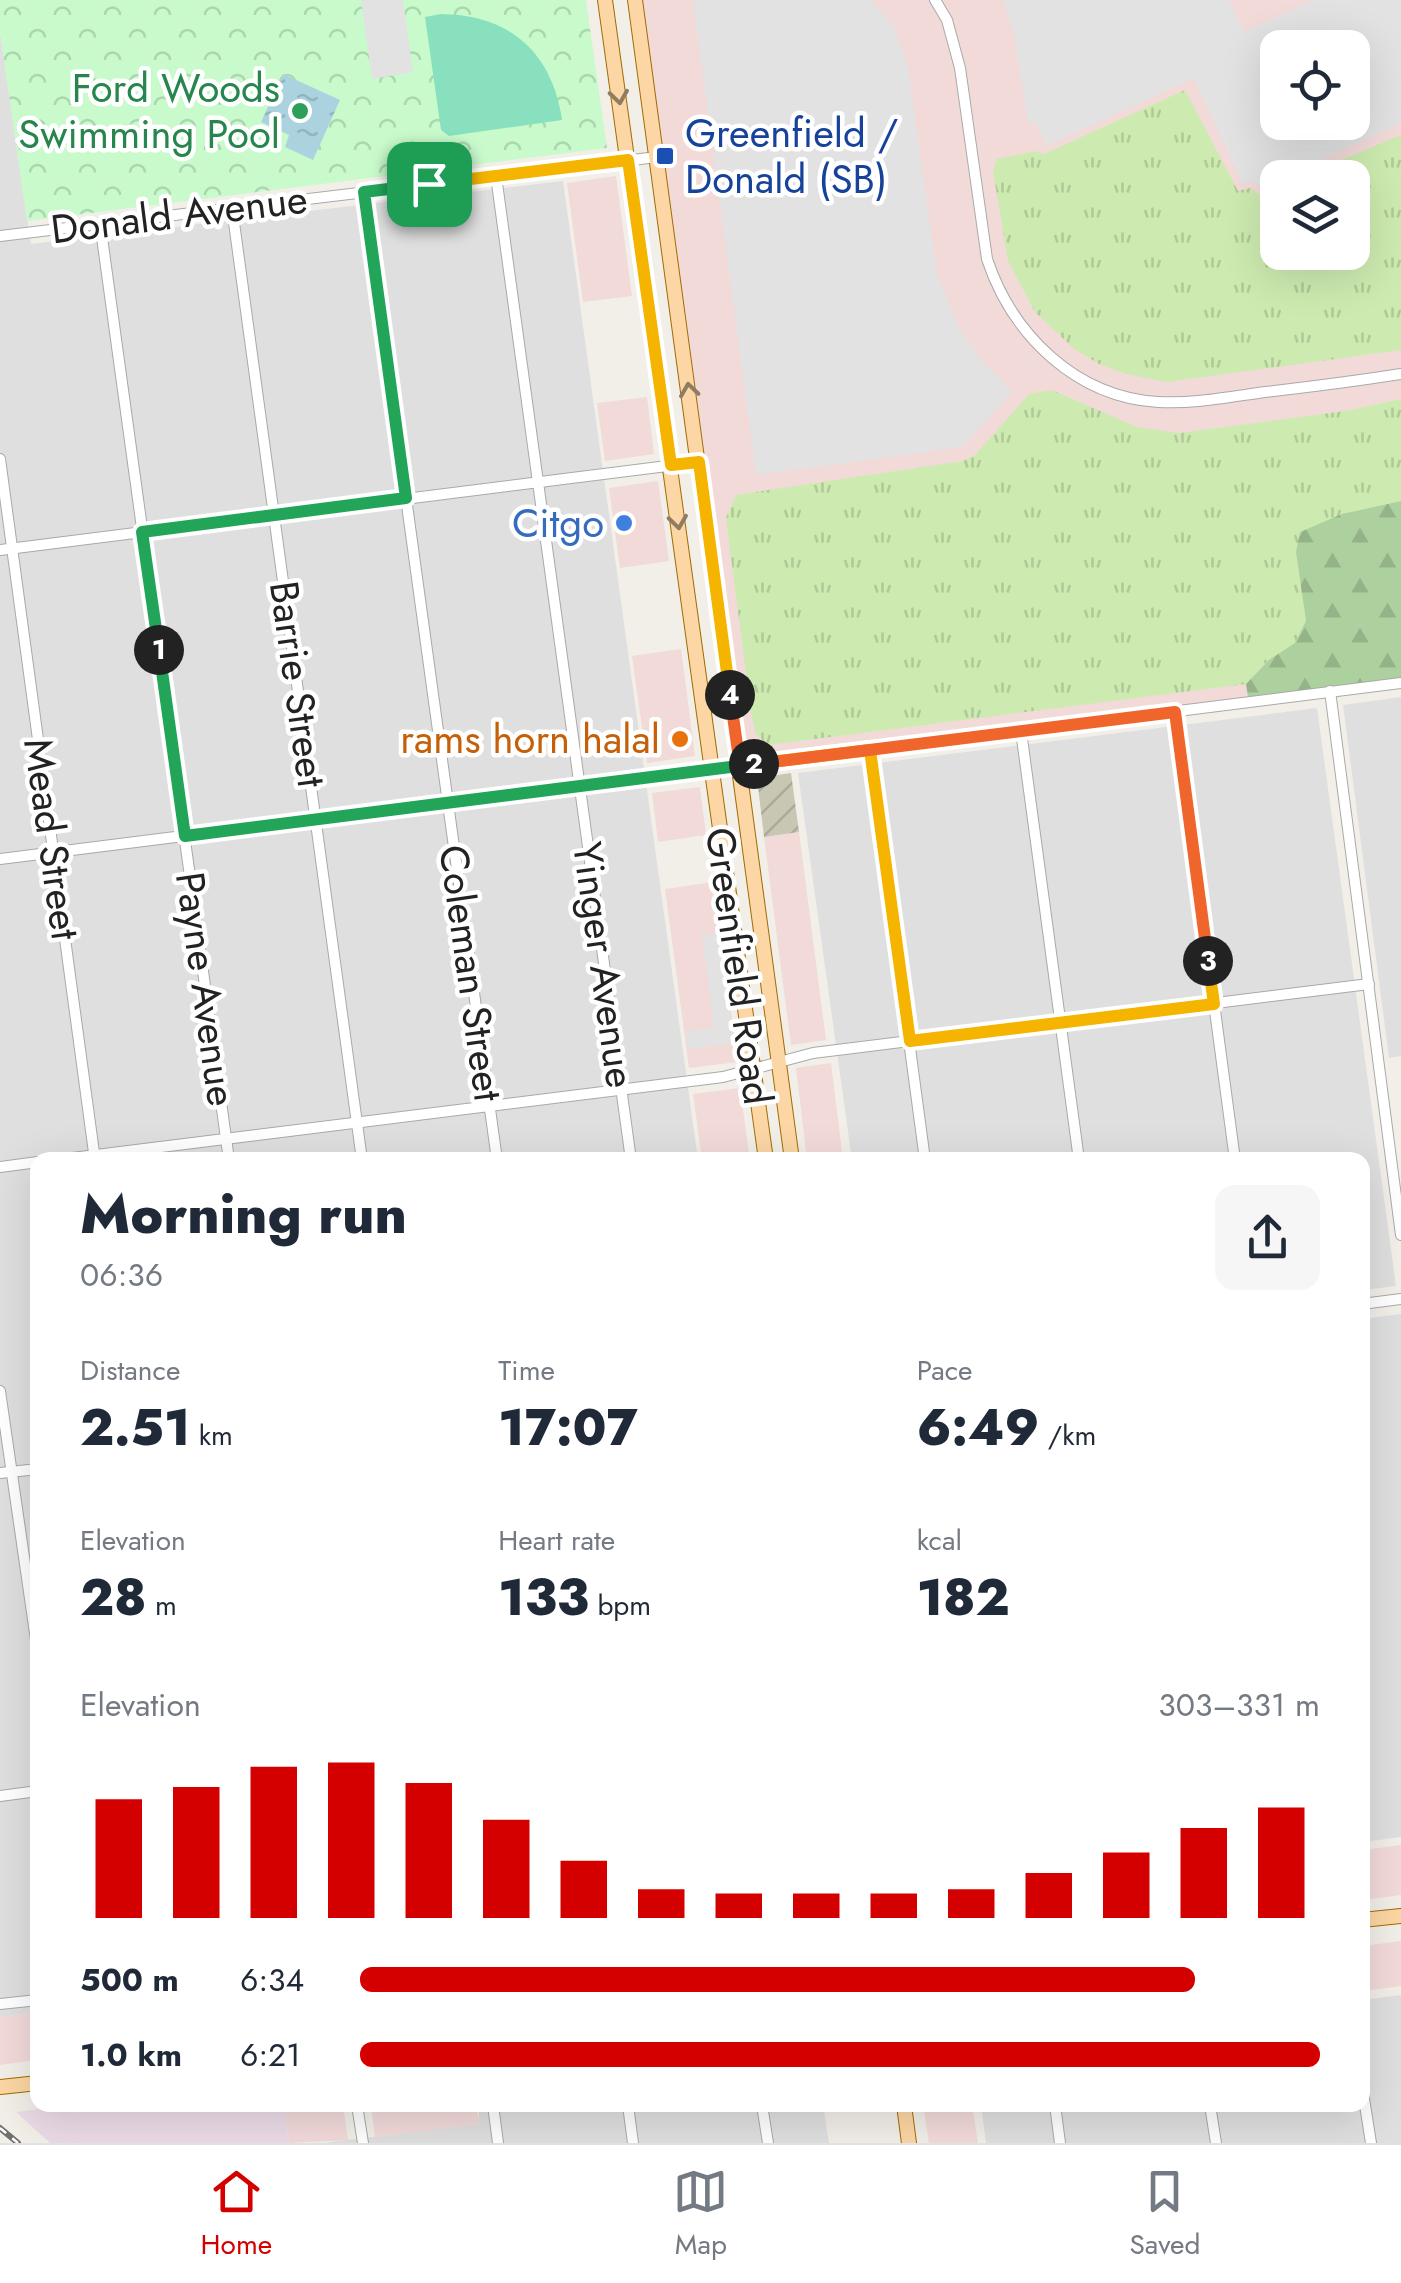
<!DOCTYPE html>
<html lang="en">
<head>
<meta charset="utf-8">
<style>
	:root { --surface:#fff; --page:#f6f6f7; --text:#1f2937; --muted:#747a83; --line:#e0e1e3; --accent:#d40000 }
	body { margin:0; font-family:Jost,sans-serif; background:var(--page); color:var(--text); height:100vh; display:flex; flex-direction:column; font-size:38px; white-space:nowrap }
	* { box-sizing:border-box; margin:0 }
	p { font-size:32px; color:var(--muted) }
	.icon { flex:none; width:55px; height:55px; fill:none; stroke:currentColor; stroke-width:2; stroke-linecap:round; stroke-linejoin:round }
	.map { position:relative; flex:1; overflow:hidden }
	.side { position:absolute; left:30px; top:1152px; width:1340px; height:960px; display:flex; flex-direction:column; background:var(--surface); border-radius:20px; box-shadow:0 10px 40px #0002 }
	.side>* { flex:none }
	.buttons { position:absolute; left:1260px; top:30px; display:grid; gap:20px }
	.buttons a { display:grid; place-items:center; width:110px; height:110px; border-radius:20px; background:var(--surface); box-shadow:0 10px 40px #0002; font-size:50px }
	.pin { position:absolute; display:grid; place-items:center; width:85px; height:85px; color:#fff; margin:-42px; border-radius:20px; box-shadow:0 5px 15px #0006 }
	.km { position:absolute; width:50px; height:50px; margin:-25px; border-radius:50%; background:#222; color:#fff; font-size:28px; line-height:50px; text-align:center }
	.round { display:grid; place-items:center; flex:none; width:105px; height:105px; border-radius:20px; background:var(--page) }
	.summary { display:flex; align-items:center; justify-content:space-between; height:170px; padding:0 50px }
	h1 { font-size:55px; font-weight:800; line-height:75px }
	.stats { display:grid; grid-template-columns:repeat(3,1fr); gap:15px; height:170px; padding:10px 50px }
	.stats div { display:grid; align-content:center }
	.stats b { font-size:50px; font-weight:800 }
	.stats small { font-size:28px; font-weight:400 }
	.stats p { font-size:28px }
	.chart { height:280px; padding:20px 50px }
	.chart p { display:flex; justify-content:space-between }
	.chart svg { width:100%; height:180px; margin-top:10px; stroke:var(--accent); stroke-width:6 }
	ul { padding:0 50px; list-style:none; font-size:32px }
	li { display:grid; grid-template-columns:160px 120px 1fr; align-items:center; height:75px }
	li i { height:25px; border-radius:12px; background:var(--accent) }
	.menu { display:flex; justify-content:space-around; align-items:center; height:140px; border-top:2px solid var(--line); background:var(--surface); font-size:28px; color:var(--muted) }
	.menu a { display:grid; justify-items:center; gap:5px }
	.menu .selected { color:var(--accent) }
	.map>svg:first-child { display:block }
</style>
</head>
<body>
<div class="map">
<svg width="1401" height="2143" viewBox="0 0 1401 2143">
	<defs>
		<pattern id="construction-furrows" width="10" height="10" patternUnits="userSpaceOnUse" patternTransform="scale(2.5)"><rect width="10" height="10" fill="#c7c7b4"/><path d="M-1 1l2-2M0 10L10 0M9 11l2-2" fill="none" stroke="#abab9a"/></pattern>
		<pattern id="grass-tufts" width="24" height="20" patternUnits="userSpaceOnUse" patternTransform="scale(2.5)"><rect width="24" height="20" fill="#cdebb0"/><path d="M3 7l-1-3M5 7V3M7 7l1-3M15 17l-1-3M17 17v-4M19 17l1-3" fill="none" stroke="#b0c997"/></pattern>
		<pattern id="forest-firs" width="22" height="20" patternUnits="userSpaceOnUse" patternTransform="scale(2.5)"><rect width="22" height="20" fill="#add19e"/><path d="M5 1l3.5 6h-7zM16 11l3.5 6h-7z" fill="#95b388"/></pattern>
		<pattern id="park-crowns" width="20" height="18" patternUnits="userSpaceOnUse" patternTransform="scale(2.5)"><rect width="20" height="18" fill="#c8facc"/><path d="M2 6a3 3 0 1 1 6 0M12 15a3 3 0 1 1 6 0" fill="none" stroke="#acd6af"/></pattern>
		<pattern id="water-ripples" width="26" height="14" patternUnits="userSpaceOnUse" patternTransform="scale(2.5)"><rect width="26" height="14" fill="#aad3df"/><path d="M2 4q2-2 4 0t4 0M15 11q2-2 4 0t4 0" fill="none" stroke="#92b5bf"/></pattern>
	</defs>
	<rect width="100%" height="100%" fill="#f2efe9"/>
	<g fill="#e0dfdf">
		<path d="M0 32 31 244 563 181 698 1160H38V2012L0 2017Z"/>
		<path d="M1401 697V1056L1389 1058 1343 705Z"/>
		<path d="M1317 708 1396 1286 1363 1290 1362 1160H852L798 773Z"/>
		<path d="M1401 1314V1837L1363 1842 1362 1319Z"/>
		<path d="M1401 1995V2143H986L981 2105H1362L1363 2000Z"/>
		<path d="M525 2105H823L829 2143H323L478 2124 479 2111Z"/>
	</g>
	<g fill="#f2dad9" fill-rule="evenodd">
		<path d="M642 0H1401V678L801 754 776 757 750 753 745 746ZM1278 48H1352V122H1278ZM1278 178H1352V252H1278Z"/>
		<path d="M616 176 632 296 583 302 567 183Z"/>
		<path d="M647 397 654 454 605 461 597 403Z"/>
		<path d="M658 481 669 561 620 568 609 488Z"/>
		<path d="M681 649 695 756 647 763 632 656Z"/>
		<path d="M700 787 706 835 658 842 652 793Z"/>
		<path d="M799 832 826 1040 791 1045 764 837Z"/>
		<path d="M713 882 738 1062 689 1068 665 889Z"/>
		<path d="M831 1063 843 1160H807L796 1068Z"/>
		<path d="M740 1088 750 1160H702L693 1094Z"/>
		<path d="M1401 1845V1895L1363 1900V1850Z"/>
		<path d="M1401 1941V1986L1363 1991V1946Z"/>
		<path d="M37 2012V2060L0 2065V2017Z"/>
		<path d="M284 2105H343L348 2140 289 2143Z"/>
		<path d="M371 2105H476L479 2124 375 2137Z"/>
		<path d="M923 2105H972L978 2143H929Z"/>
	</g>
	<path fill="#ebdbe8" d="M70 2105H284L289 2143H50L16 2112Z"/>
	<path fill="url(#construction-furrows)" d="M791 773 799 832 764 837 757 778Z"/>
	<g fill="url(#grass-tufts)">
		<path d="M1185 90 1238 191 1250 188 1260 195 1277 188 1278 252H1352V178L1301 177 1401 135V350L1167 382 1126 374 1099 364 1073 348 1035 312 1008 261 993 171 997 159 1035 151 1044 154Z"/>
		<path d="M1052 390 1137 427 1179 433 1345 411 1401 399V501L1342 514 1296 552 1306 621 1295 643 1269 660 1246 684 768 745 756 734 751 713 726 518 736 495 963 461 975 455 1029 394Z"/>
	</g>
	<path fill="url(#forest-firs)" d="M1401 501V678L1248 697 1246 684 1269 660 1295 643 1306 621 1296 552 1300 532 1342 514Z"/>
	<path fill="url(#park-crowns)" d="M0 0H586L607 148 27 221 0 32Z"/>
	<path fill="#88e0be" d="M441 14C510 15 552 52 562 120L449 136 441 130 425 17Z"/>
	<g fill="#e2e2e2" fill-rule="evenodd">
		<path d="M361 0H403L413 72 372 79Z"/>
		<path d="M693 0H870L894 27 908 68 937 276 960 330 984 363 1012 391 963 447 756 475Z"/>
		<path d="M1003 0H1229L1244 32 1314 0H1401V123L1262 187 1250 182 1243 185 1194 78 1046 146 1036 122 1028 123 1014 35ZM1278 48H1352V122H1278Z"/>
		<path d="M719 933 734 1043 688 1049 686 1031 714 1027 702 935Z"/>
	</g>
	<path fill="url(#water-ripples)" d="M283 74 340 100 313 160 285 147 289 135 261 122Z"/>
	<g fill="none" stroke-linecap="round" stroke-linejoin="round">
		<g stroke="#a9a9a9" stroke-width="12">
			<g id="minor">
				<path d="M935 0 947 20 960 68 987 259C1012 334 1075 397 1158 402 1193 404 1229 397 1265 392 1310 387 1356 381 1401 374"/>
				<path d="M496 176 631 1160"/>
				<path d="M364 192 497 1160"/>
				<path d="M232 208 362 1160"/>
				<path d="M100 223 229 1160"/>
				<path d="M0 236 657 157"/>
				<path d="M0 459 95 1160"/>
				<path d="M0 550 699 462"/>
				<path d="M1330 691 1401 1235"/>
				<path d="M1175 712 1235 1160"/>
				<path d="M1021 731 1079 1160"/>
				<path d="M870 750 925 1160"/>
				<path d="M0 859 1401 683"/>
				<path d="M56 1160 723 1077 813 1053 1369 984"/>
				<path d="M0 1167 38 1162"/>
				<path d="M1362 1304 1401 1299"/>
				<path d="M0 1391 38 1654"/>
				<path d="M0 1473 38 1469"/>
				<path d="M0 1796 38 1791"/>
				<path d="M0 2004 38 2000"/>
				<path d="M1362 2086 1371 2143"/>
				<path d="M357 2105 363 2143"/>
				<path d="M493 2105 498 2143"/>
				<path d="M628 2105 633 2143"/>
				<path d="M762 2105 768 2143"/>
				<path d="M1055 2105 1060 2143"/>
				<path d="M1210 2105 1216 2143"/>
			</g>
		</g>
		<g stroke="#a06b00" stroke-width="16">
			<g id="major">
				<path d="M605 0 766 1160"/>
				<path d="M635 0 792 1160"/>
				<path d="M1362 1920 1401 1916"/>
				<path d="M0 2087 38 2083"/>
				<path d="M904 2105 909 2143"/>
			</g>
		</g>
		<use href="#minor" stroke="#fff" stroke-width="10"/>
		<use href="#major" stroke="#fcd6a4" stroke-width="14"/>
		<g stroke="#707070" stroke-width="6">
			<path id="rail" d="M0 2128 18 2143"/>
		</g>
		<use href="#rail" stroke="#fff" stroke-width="2.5" stroke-dasharray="8" stroke-linecap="butt"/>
	</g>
	<defs><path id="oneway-chevron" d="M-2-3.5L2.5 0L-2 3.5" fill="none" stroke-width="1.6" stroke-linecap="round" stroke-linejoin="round" transform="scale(2.5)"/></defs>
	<g stroke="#8f7c63">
		<use href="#oneway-chevron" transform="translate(619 97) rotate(82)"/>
		<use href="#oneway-chevron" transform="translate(689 390) rotate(-98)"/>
		<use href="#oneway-chevron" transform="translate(678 522) rotate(82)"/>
	</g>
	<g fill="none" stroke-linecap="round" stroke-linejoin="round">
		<g stroke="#fff" stroke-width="20">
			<path id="split-1" d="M159 650 142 532 406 498 364 192 429 184"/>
		</g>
		<g stroke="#fff" stroke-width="20">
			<path id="split-2" d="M159 650 185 836 754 764"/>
		</g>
		<g stroke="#fff" stroke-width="20">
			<path id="split-3" d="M754 764 870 750 910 1041 1214 1004 1208 961"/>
		</g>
		<g stroke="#fff" stroke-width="20">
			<path id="split-4" d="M730 695 740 766 1175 712 1208 961"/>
		</g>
		<g stroke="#fff" stroke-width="20">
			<path id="split-5" d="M429 184 628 160 671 465 699 462 730 695"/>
		</g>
		<use href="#split-1" stroke="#22a559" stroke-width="12"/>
		<use href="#split-2" stroke="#22a559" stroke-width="12"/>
		<use href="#split-3" stroke="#f5b400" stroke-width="12"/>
		<use href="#split-4" stroke="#f0652b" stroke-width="12"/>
		<use href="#split-5" stroke="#f5b400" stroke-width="12"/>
	</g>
	<circle fill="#2e9e5b" stroke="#fff" stroke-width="4" cx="300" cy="111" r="10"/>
	<rect fill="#1a4fb4" stroke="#fff" stroke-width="4" x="655" y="146" width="20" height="20" rx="5"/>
	<circle fill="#3f7fe0" stroke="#fff" stroke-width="4" cx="624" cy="523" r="10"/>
	<circle fill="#e8710a" stroke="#fff" stroke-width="4" cx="680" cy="739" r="10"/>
	<g text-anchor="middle" stroke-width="9" stroke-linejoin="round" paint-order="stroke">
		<g font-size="40" fill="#27864d" stroke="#fff" text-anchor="end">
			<text x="280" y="102">Ford Woods<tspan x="280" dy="46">Swimming Pool</tspan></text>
		</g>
		<g font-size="40" fill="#164399" stroke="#fff" text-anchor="start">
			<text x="685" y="147">Greenfield /<tspan x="685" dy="46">Donald (SB)</tspan></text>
		</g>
		<g font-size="40" fill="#222" stroke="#fff">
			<text transform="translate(179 214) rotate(-7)" y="14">Donald Avenue</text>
			<text transform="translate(298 684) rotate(82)" y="14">Barrie Street</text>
			<text transform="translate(52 839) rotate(82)" y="14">Mead Street</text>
			<text transform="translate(604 965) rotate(82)" y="14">Yinger Avenue</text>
			<text transform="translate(739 966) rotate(82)" y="14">Greenfield Road</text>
			<text transform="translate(471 973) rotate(82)" y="14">Coleman Street</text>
			<text transform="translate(206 989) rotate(82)" y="14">Payne Avenue</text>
		</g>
		<g font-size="40" fill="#366cbe" stroke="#fff" text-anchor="end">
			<text x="604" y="537">Citgo</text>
		</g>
		<g font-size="40" fill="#c56008" stroke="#fff" text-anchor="end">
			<text x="660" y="753">rams horn halal</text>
		</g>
	</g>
</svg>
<div class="buttons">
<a><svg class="icon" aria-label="locate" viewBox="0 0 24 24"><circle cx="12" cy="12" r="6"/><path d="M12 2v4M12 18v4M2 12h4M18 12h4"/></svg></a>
<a><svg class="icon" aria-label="layers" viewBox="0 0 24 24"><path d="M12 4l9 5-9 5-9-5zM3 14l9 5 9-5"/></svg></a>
</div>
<div class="pin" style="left:429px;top:184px;background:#1e9e55"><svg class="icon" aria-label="arrive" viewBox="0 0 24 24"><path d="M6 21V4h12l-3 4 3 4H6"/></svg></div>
<b class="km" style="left:159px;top:650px">1</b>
<b class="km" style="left:754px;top:764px">2</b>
<b class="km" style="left:1208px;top:961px">3</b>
<b class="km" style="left:730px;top:695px">4</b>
<section class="side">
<div class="summary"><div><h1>Morning run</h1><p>06:36</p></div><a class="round"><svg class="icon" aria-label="share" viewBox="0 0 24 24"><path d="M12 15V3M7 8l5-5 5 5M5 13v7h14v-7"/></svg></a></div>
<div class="stats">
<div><p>Distance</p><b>2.51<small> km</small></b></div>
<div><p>Time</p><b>17:07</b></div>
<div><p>Pace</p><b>6:49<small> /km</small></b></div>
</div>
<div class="stats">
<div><p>Elevation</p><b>28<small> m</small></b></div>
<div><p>Heart rate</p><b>133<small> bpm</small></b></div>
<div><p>kcal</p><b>182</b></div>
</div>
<div class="chart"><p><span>Elevation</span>303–331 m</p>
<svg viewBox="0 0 160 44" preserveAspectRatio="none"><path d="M5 44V15M15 44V12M25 44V7M35 44V6M45 44V11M55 44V20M65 44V30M75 44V37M85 44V38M95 44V38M105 44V38M115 44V37M125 44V33M135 44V28M145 44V22M155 44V17"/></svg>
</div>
<ul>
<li><b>500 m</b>6:34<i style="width:87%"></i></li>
<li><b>1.0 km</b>6:21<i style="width:100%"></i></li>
</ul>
</section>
</div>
<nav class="menu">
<a class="selected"><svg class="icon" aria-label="home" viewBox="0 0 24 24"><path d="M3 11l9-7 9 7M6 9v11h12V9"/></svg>Home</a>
<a><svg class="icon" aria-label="map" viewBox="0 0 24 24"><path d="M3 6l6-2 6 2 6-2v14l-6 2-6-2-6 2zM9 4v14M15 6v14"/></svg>Map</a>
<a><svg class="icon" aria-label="saved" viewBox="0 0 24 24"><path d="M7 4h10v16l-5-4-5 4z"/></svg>Saved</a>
</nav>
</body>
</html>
